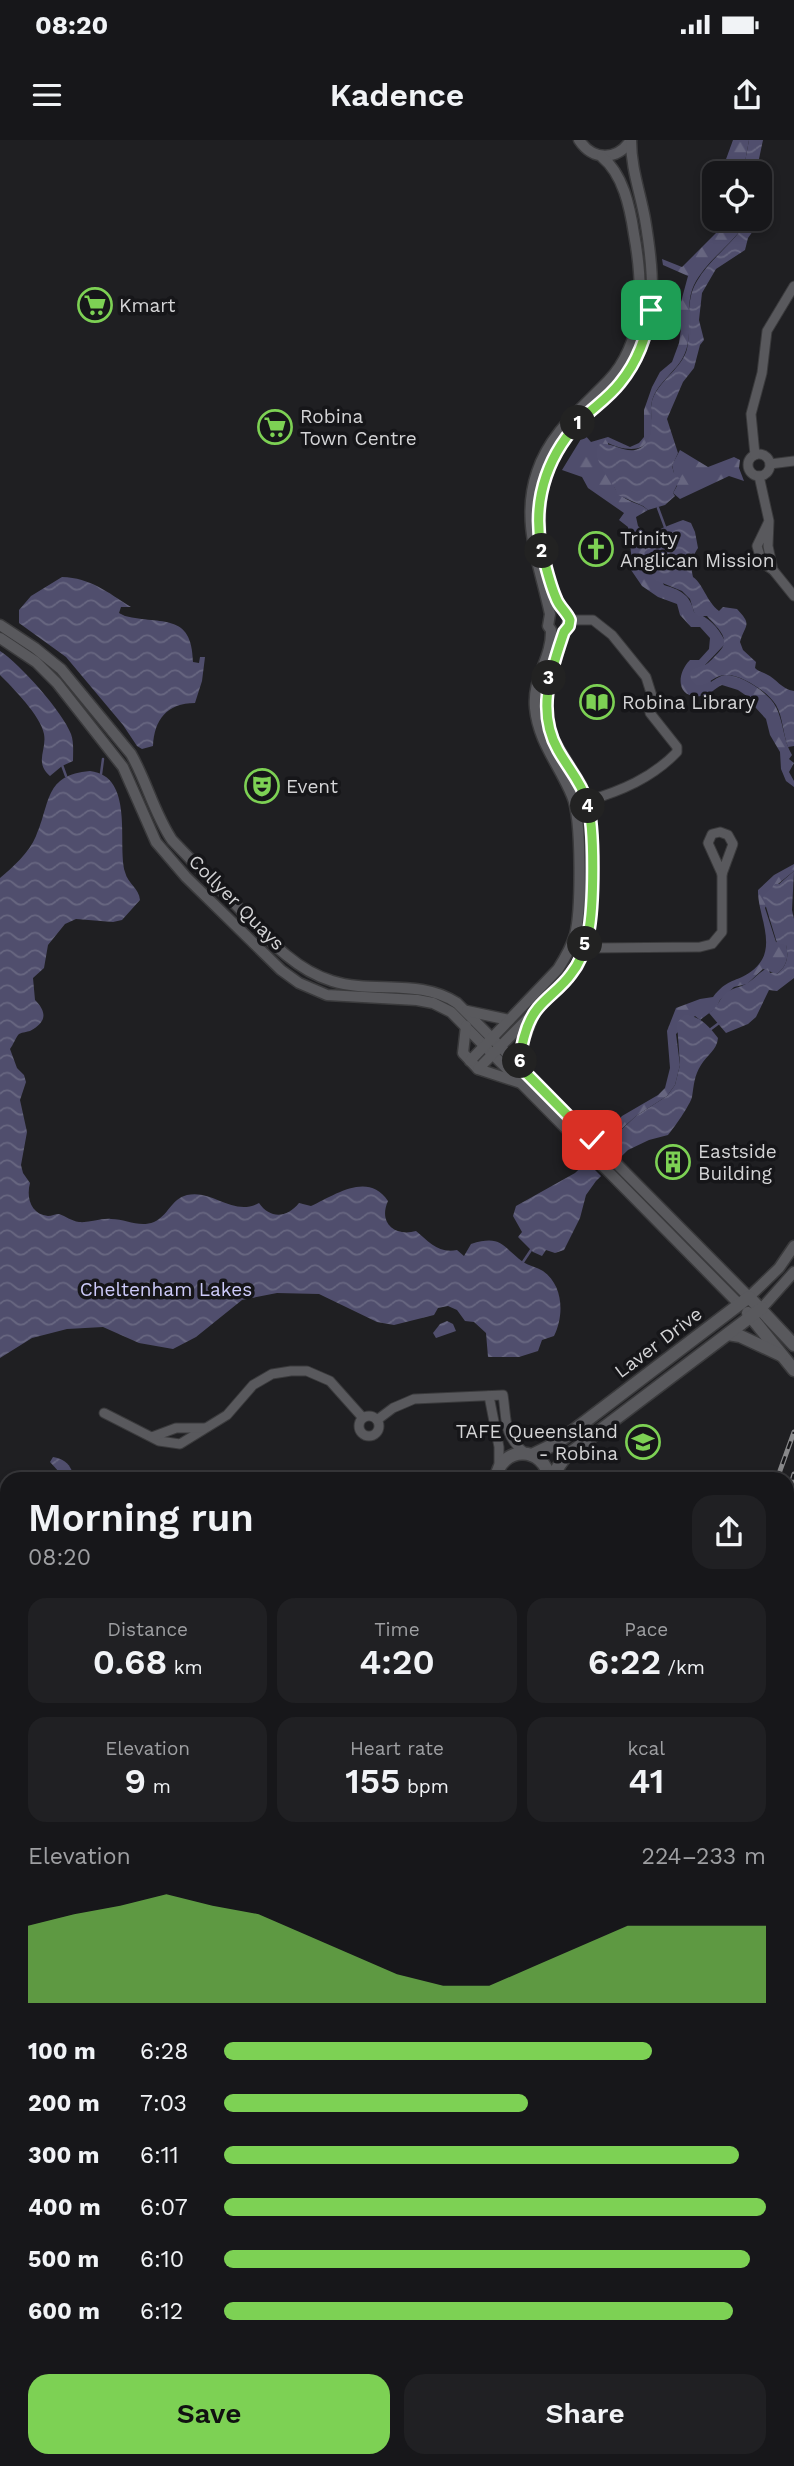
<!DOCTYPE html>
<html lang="en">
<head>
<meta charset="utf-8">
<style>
	:root { --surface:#17171a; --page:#202023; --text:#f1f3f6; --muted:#9e9fa2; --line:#363639; --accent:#7dd154 }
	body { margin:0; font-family:"Work Sans",sans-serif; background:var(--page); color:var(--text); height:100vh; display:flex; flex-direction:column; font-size:26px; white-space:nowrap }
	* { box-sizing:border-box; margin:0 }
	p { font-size:23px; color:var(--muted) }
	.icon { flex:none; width:38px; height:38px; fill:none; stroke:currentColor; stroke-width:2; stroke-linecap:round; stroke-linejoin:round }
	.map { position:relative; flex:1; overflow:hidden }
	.drawer { position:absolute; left:0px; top:1332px; width:794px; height:996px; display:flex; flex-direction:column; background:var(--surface); border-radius:21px 21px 0 0; box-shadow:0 4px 10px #0003,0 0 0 2px var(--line) }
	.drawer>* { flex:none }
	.controls { position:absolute; left:702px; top:21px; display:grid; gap:14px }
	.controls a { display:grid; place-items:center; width:70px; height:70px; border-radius:14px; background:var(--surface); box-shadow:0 4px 10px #0003,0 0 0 2px var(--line); font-size:35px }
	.pin { position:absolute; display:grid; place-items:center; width:60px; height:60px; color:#fff; margin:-30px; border-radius:14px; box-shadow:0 4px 10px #0006 }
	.km { position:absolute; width:35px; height:35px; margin:-18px; border-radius:50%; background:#222; color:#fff; font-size:19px; line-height:35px; text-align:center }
	.round { display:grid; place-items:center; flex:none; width:74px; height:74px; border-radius:21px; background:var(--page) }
	.summary { display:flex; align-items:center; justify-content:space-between; height:119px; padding:0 28px }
	h1 { font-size:38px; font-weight:600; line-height:52px }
	.figures { display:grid; grid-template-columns:repeat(3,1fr); gap:10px; height:119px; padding:7px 28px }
	.figures div { display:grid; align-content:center; border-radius:18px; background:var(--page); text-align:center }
	.figures b { font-size:35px; font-weight:600 }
	.figures small { font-size:19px; font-weight:400 }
	.figures p { font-size:19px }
	.chart { height:196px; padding:14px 28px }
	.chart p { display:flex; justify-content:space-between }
	.chart svg { width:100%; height:126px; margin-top:7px; fill:var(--accent); opacity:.7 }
	.cta { display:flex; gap:14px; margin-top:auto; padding:14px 28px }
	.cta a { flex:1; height:80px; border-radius:21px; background:var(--accent); color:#111; font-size:28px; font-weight:600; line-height:80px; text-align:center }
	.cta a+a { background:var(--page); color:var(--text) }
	ul { padding:0 28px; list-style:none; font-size:23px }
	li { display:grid; grid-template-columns:112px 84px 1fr; align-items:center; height:52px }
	li i { height:18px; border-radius:9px; background:var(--accent) }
	.status { display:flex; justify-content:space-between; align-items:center; height:49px; padding:0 35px; background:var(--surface); direction:ltr }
	.status svg { height:19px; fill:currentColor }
	header { display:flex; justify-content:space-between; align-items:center; height:91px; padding:0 28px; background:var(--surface); font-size:32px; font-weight:600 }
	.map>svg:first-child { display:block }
</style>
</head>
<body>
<div class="status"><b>08:20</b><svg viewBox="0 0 49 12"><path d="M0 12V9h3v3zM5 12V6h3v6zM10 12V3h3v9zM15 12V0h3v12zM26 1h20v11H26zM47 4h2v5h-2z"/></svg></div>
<header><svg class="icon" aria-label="menu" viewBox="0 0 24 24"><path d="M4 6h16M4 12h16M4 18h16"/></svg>Kadence<svg class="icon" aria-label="share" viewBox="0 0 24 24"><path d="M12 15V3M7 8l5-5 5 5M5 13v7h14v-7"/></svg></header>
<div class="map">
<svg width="794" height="2326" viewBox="0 0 794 2326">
	<defs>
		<pattern id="forest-firs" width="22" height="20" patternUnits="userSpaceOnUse" patternTransform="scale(1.75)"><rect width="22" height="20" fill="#4f4d6c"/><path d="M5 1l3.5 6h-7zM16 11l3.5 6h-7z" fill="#676680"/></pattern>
		<pattern id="park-tufts" width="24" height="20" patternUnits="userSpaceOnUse" patternTransform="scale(1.75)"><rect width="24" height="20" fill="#2f2d49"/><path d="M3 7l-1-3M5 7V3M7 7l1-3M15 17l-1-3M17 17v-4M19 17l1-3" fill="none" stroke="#4c4b62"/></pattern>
		<pattern id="water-waves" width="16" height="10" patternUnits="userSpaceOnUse" patternTransform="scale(1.75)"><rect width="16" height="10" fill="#504e6d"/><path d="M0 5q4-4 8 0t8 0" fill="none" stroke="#686781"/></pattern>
	</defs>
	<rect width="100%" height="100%" fill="#1f1f22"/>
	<g fill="url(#forest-firs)">
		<path d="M733 0H749L743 33H721Z"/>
		<path d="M730 79H748C734 104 707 119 694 145 684 166 694 191 685 213 678 231 657 242 652 261 649 271 654 283 652 293 647 315 622 310 608 303 609 319 608 348 623 357 631 363 640 363 648 370L636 377 638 386 649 397 645 408 664 445C680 450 690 454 694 472 709 477 718 487 725 501L724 505 705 525 711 542C715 539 721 535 726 535 742 535 769 553 776 567 784 583 783 600 792 615L789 619 794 623 789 632 794 641V647L786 641 781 629 780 612 770 595 766 579 755 567 754 561 738 550 722 545C715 548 709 556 701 556 676 559 676 534 690 520H699L709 509 710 498 700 487H691L680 475 677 464 658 457 642 446 629 427 632 421 628 387 619 380 624 373 588 348 582 337 562 330 584 294 591 302 608 297 630 307 639 303 644 297V270L652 247 660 232 672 222 679 203 681 189 678 173 688 136 663 125 662 119 682 127Z"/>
		<path d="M680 310 708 327 734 317 740 320 739 328 744 341 729 336 680 359 673 353 677 346 672 325Z"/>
		<path d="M794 724V731L778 744 765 768 776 802 786 804C789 817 787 826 777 834L763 829 747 844 734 847 720 860 716 868 700 880 695 876 676 894 680 925 675 945 667 956 636 976 608 1001 603 997 622 976 658 955 665 948 670 928 667 891 676 868 700 859 713 857C727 839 733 843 749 833 782 812 757 776 758 750L774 735Z"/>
	</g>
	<g fill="url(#park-tufts)">
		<path d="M4 1446 7 1448V1482L0 1478V1450Z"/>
		<path d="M7 1632V1668L0 1671V1635Z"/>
		<path d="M788 1963H794V2246L788 2249Z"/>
		<path d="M7 2285V2320C23 2320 36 2322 51 2321L54 2326H0V2287Z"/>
	</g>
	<path fill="#2f2d49" d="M788 1975 794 1976V2135L788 2134Z"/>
	<g fill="url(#water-waves)">
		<path d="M749 0H763L756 33H743Z"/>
		<path d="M760 67 762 71V83L758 84 748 98 745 110 716 129 702 153 699 180 704 200 700 205 694 228 683 242 667 279 678 313 672 326 674 333 680 339 673 353 675 356 665 365 648 370 643 366 618 355C613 340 588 318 600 304 615 302 631 319 645 304 658 291 647 272 653 258 661 239 682 228 687 209 692 186 684 162 697 141 711 117 735 103 748 79H760Z"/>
		<path d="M683 380 691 383 695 392 698 408C691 419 690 424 693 437 704 445 706 461 719 471L723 467 737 469C753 486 745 484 740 502L743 510 756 522 755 528C758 531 762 532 766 534 777 539 781 549 794 551V606L788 607C783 594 783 577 776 565 768 552 741 534 726 535 713 535 710 546 696 545L691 539 690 532C696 527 698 528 705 525 709 523 715 516 718 513 733 499 717 488 707 476H699L694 472 690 459 682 451 655 440 643 420C649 391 656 390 683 380Z"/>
		<path d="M62 437C91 438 107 452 131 467H121L119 473 125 476C162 485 192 472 193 522L199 523 200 517H205L202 541 195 563C167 563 154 580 153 606L142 609 137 606 123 585 66 517 19 483V470L31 456Z"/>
		<path d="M0 511C20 524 62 571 71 594 74 602 73 613 73 621L62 626 50 636C34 622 47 610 44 594 41 576 12 547 0 535Z"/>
		<path d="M90 631C135 636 117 704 125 732 128 744 139 748 140 760L122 780 113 782 76 779 65 784 48 805 44 828 33 838 35 860C47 872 47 882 30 891 27 892 23 892 19 894 16 897 13 905 10 909L17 928 24 935 26 942 20 960 27 992 21 1025 23 1033 30 1043C26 1058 31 1074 48 1076 52 1076 55 1074 59 1074 66 1076 71 1081 79 1082 90 1083 100 1078 111 1079 126 1079 139 1088 154 1082 168 1076 171 1059 187 1055 213 1049 233 1077 259 1063 270 1079 287 1078 299 1063L311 1066C335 1055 368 1031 388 1061 378 1083 395 1097 416 1091 429 1102 439 1114 457 1110L464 1116 471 1104C501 1095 501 1105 523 1122 529 1126 537 1127 543 1131 564 1146 564 1176 554 1196L542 1200 538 1211 519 1217H488L486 1193 474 1182 465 1181 457 1170 448 1166 438 1168 434 1175 394 1185 377 1182 319 1154 277 1153 242 1160 196 1197 173 1209 139 1203 103 1187 67 1189 32 1198 0 1218V738C13 727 29 713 36 696 51 662 44 635 90 631Z"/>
		<path d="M794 731 792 770 794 779V838L777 851 769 850 756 877 748 884 726 893 709 873C717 868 718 862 724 855 731 847 741 848 749 842 756 837 760 831 768 828L770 833 775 832 777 834C787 826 789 817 786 805L777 803 763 757 775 744H779Z"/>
		<path d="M684 875C700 876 708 885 718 898 717 910 707 915 701 925 694 936 694 945 692 957 690 965 674 988 668 995L649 1000 628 1010 596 1041 586 1055 580 1078 564 1110 555 1113 546 1110 542 1116 533 1112 518 1097 522 1092 513 1076 516 1066 575 1033 636 976 667 956 675 945 680 925 677 883Z"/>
		<path d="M447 1181 453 1184 456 1191 436 1198 433 1193 440 1184Z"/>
		<path d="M53 1317C63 1319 68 1322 72 1331L68 1335 60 1333 50 1322Z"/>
		<path d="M794 2246V2326H608L583 2322 578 2326H473L450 2323 438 2326H265L280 2320H788V2249Z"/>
	</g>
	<path fill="#1f1f22" d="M604 999 624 1020 604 1039 584 1019Z"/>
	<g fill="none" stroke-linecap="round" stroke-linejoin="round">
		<g stroke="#504e6d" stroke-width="2.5">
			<path d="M658 368 665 387"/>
			<path d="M62 625 66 636"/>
			<path d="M101 634 103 619"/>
			<path d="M711 889 719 883"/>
			<path d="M523 1122 531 1110"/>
			<path d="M0 1657 7 1654"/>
		</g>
		<g stroke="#3a3a3c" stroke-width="11">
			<g id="minor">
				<circle cx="759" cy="325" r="11"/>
				<path d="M755 315 751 274 762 233 767 191 794 146"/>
				<path d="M770 324 794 321"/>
				<path d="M759 336 769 381 768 406 773 430 762 423 757 406 769 381"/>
				<path d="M773 430 794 456"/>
				<path d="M570 480H593L612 495 646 537 652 556 650 573 677 607V612C652 638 621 651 587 661"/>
				<path d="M720 692 728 695 733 704 722 734 708 703 712 694Z"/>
				<path d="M585 806 593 808 700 807 712 804 722 792V734"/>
				<path d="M489 1256 499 1307V1327"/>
				<path d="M104 1273 159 1301 180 1304 227 1275 253 1245 272 1234 291 1231H307L330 1241 363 1278"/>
				<circle cx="369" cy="1286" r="10"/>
				<path d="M377 1280 393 1268 414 1259 503 1255C507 1281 503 1295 525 1313"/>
				<path d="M152 1297 176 1288H204"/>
				<path d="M788 1627 794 1629"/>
				<path d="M788 1642 794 1640"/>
				<path d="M788 1738 794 1716"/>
				<path d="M788 1752 794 1758"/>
				<path d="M788 1779 794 1773"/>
			</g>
		</g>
		<g stroke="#3a3a3c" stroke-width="13">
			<g id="tertiary">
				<path d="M579 0C593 21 617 21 631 0"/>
				<path d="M0 485 35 508 61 529 131 614C147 642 154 673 172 700 193 722 215 744 236 765 264 794 292 829 332 841 373 854 420 838 457 863L749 1157 779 1128 794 1106"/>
				<path d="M0 498 36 522 57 543 123 627 156 702 186 737 281 830 299 843 327 855 417 860 433 863 451 872 740 1165"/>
				<path d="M467 871 509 880"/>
				<path d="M466 886 463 913 478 929 521 943"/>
				<path d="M470 921 558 829C565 818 571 808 575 795 581 771 582 679 572 656 560 626 538 602 535 568 532 537 552 519 551 490L548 486 550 474C540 426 520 382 537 332 550 293 580 270 608 241 646 201 643 143 634 94 630 67 623 34 602 17"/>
				<path d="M522 928 521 907 533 876"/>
				<path d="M478 929 571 835 578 825 588 792 591 679 581 645 554 601 548 584 546 558 548 543 569 479C565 471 559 465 555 456 533 398 531 335 575 286 606 252 635 239 647 190 656 154 651 115 645 79 640 52 631 28 631 0"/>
				<path d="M762 1168 794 1132"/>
			</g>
		</g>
		<g stroke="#3a3a3c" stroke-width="15">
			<g id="secondary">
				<path d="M748 1173 794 1230"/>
				<path d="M728 1194 740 1196 781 1215"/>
				<path d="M532 1315 557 1303 749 1157 794 1205"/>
				<path d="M496 1339C500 1305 545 1305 549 1339"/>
				<path d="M550 1339 565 1317 762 1168"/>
				<path d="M0 1402 7 1408"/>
				<path d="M0 1422 7 1427"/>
			</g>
		</g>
		<use href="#minor" stroke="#59595d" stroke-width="9"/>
		<use href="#tertiary" stroke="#59595d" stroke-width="10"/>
		<use href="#secondary" stroke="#59595d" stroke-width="12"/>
		<g stroke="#88888a" stroke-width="5">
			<g id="rail">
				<path d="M777 1339 794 1292"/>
				<path d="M788 1355 794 1334"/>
				<path d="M535 2326V2320"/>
			</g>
		</g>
		<use href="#rail" stroke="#161619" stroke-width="2.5" stroke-dasharray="8" stroke-linecap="butt"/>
	</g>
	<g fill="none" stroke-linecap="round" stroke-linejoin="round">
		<g stroke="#fff" stroke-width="14">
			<path id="route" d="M592 1000 522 929C518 912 526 882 538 868 548 856 562 847 571 834 580 823 585 809 588 795 594 767 595 688 587 661 581 642 568 628 558 610 536 571 551 531 564 492L569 486 570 480C567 472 559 467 556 458 549 442 545 423 541 407 532 357 549 311 585 276 597 265 610 256 620 243 638 221 646 197 651 170"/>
		</g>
		<use href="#route" stroke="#7dd154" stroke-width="9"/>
	</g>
	<defs>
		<g id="supermarket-ring" transform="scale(1.75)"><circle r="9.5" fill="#161619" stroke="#7dd154" stroke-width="1.5"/><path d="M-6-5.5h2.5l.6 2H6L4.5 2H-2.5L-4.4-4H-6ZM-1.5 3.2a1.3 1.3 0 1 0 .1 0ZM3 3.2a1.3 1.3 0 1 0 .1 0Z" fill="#7dd154"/></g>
		<g id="church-ring" transform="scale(1.75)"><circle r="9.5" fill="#161619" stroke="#7dd154" stroke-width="1.5"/><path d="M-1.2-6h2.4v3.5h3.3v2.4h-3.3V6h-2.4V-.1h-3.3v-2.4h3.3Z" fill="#7dd154"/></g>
		<g id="library-ring" transform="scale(1.75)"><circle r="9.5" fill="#161619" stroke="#7dd154" stroke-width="1.5"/><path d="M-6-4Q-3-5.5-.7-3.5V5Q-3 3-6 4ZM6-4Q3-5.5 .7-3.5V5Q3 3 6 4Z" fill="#7dd154"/></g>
		<g id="theatre-ring" transform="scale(1.75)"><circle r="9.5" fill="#161619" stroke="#7dd154" stroke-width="1.5"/><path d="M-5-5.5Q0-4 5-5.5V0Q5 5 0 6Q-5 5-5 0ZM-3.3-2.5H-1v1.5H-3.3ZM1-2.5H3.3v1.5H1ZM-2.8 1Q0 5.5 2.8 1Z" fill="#7dd154"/></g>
		<g id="building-ring" transform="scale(1.75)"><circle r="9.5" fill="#161619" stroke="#7dd154" stroke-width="1.5"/><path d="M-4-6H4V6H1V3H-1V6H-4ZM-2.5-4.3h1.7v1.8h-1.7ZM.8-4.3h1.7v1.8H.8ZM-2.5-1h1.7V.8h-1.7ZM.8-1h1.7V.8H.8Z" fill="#7dd154"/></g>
		<g id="university-ring" transform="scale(1.75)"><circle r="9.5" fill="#161619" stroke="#7dd154" stroke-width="1.5"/><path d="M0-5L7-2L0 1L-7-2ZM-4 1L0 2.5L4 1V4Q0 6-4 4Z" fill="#7dd154"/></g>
	</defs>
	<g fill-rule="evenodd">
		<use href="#supermarket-ring" x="95" y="165"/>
		<use href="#supermarket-ring" x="275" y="287"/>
		<use href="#church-ring" x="596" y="409"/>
		<use href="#library-ring" x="597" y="562"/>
		<use href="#theatre-ring" x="262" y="646"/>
		<use href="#building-ring" x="673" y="1022"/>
		<use href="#university-ring" x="643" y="1302"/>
	</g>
	<g text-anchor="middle" stroke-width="7" stroke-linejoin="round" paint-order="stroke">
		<g font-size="19" fill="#d4d4d6" stroke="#161619" text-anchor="start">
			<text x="119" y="172">Kmart</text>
			<text x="300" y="283">Robina<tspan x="300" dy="22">Town Centre</tspan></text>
			<text x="620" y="405">Trinity<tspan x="620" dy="22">Anglican Mission</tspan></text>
			<text x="622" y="569">Robina Library</text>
			<text x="286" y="653">Event</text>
			<text x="698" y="1018">Eastside<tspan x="698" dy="22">Building</tspan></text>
			<text x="618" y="1298" text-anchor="end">TAFE Queensland<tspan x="618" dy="22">- Robina</tspan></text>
		</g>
		<g font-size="19" fill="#d4d4d6" stroke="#161619">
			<text transform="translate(237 762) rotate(45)" y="7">Collyer Quays</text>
			<text transform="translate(658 1202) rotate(-37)" y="7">Laver Drive</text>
		</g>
		<g font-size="19" fill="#cdcbfa" stroke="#161619">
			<text x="166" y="1156">Cheltenham Lakes</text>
		</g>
	</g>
</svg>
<div class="controls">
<a><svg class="icon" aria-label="locate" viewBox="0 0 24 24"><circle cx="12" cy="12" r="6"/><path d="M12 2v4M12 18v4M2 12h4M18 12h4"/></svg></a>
</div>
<div class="pin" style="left:651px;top:170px;background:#1e9e55"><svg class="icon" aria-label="arrive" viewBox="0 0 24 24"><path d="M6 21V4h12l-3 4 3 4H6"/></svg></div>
<div class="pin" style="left:592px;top:1000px;background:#d93025"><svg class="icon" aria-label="check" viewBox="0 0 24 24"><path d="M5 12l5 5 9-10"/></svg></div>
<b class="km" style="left:578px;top:283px">1</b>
<b class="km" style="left:542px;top:411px">2</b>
<b class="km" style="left:549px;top:538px">3</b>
<b class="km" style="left:588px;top:666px">4</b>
<b class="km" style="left:585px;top:804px">5</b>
<b class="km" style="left:520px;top:921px">6</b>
<section class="drawer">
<div class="summary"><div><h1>Morning run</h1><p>08:20</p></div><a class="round"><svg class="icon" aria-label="share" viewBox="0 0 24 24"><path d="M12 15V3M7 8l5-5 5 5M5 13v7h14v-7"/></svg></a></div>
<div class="figures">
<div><p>Distance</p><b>0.68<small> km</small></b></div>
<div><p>Time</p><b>4:20</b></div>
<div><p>Pace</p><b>6:22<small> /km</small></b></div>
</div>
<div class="figures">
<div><p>Elevation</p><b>9<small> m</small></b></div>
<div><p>Heart rate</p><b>155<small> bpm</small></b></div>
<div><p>kcal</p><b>41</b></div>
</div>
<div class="chart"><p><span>Elevation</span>224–233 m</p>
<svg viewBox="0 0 160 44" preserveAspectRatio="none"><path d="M0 44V17L10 13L20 10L30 6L40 10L50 13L60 20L70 27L80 34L90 38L100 38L110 31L120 24L130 17L140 17L150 17L160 17V44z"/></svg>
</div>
<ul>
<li><b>100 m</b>6:28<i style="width:79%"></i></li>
<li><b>200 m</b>7:03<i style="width:56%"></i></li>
<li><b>300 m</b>6:11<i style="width:95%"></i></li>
<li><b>400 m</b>6:07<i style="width:100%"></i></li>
<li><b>500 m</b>6:10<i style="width:97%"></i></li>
<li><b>600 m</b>6:12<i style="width:94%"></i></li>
</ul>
<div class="cta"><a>Save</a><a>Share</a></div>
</section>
</div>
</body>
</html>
